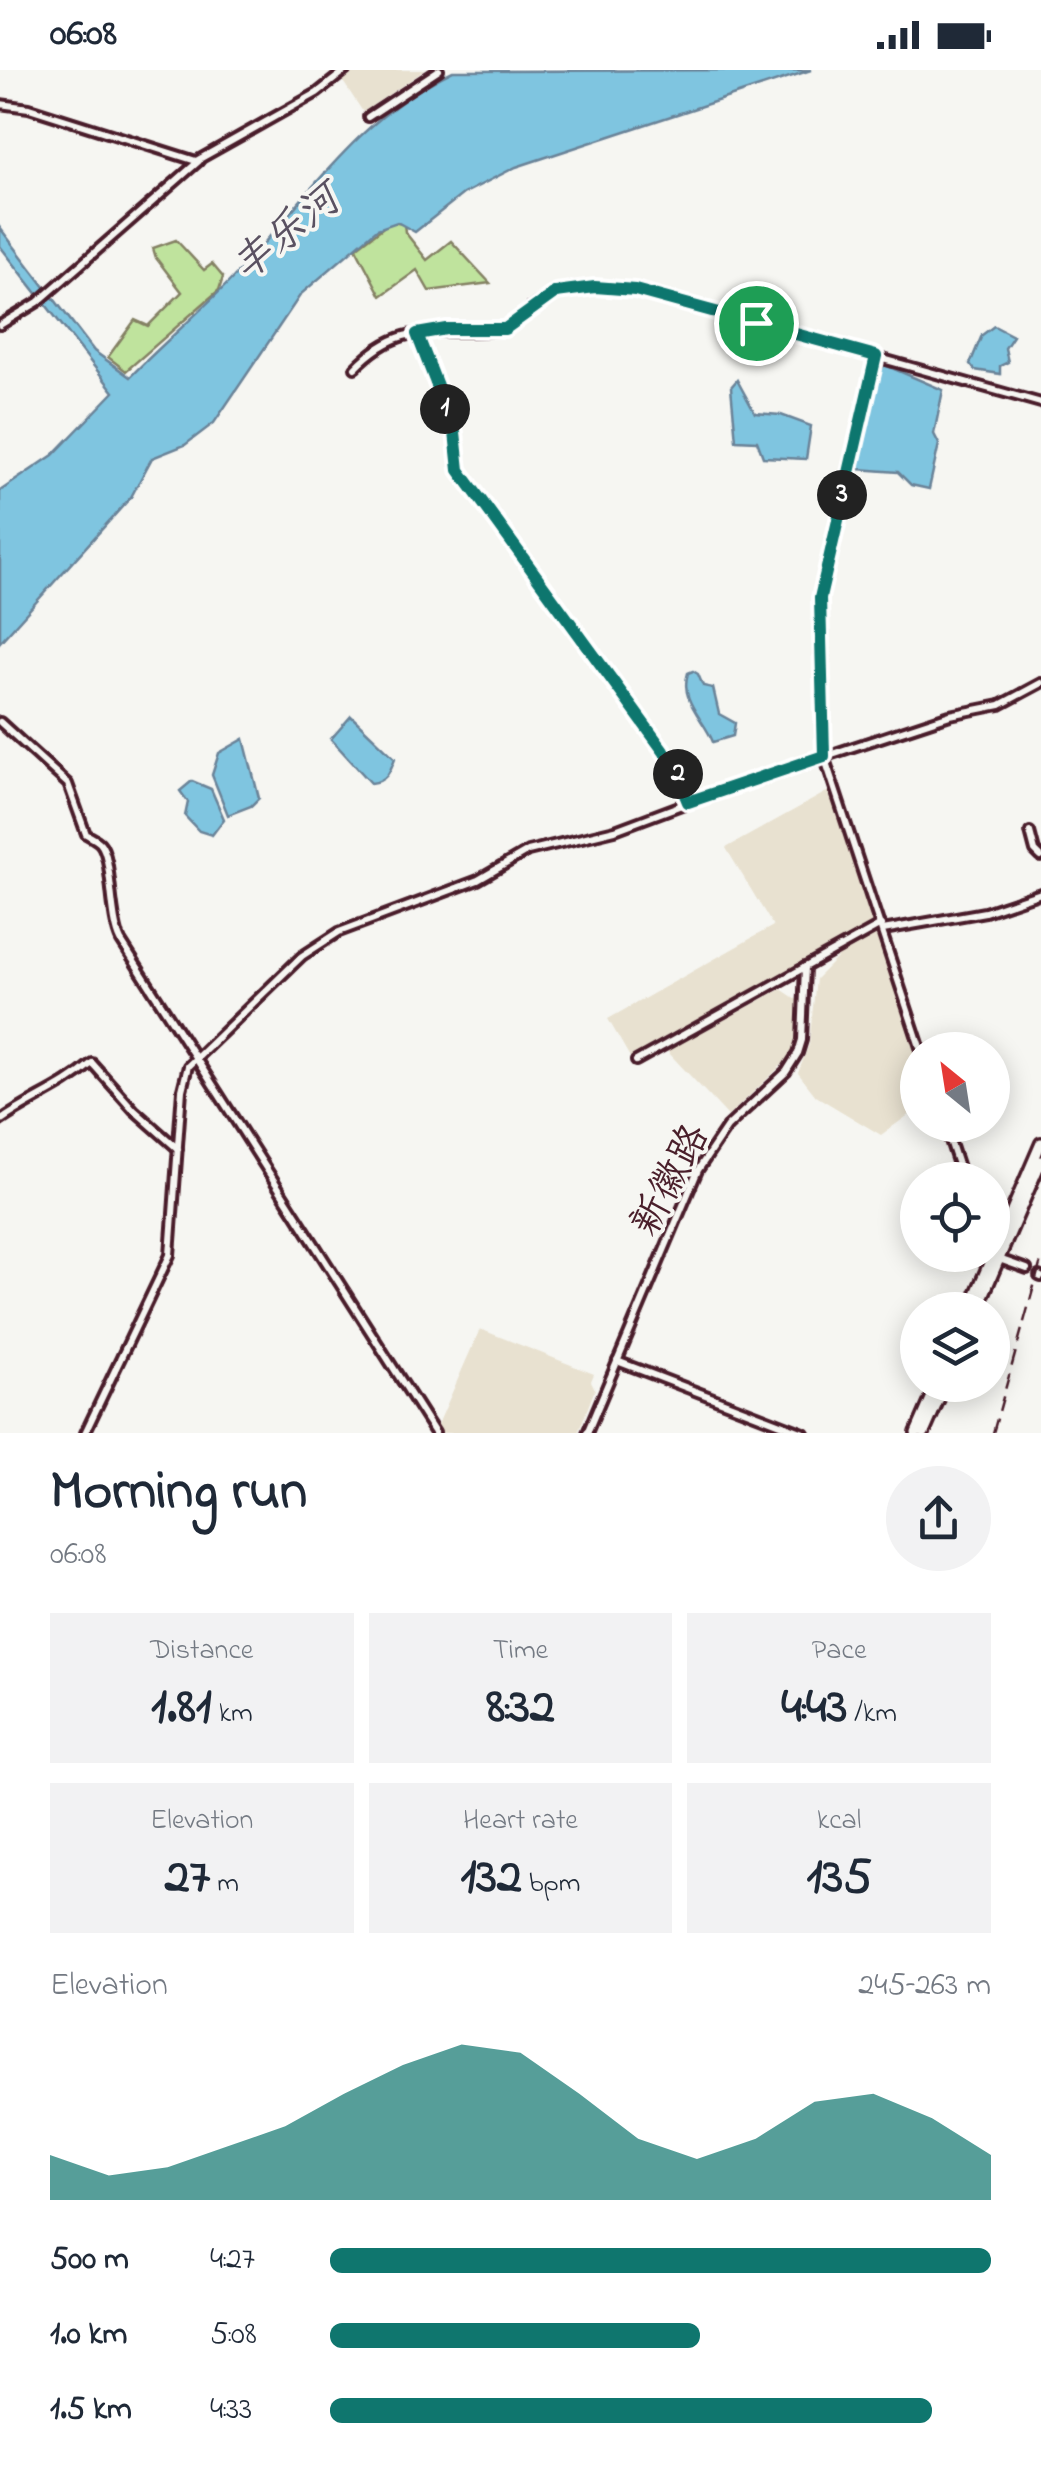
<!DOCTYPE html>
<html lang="en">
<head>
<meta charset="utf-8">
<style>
	:root { --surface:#fff; --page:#f2f2f3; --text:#1f2937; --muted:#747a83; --accent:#0f766e }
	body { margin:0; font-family:"Indie Flower","LXGW WenKai TC",sans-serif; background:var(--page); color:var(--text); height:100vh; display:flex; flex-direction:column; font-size:38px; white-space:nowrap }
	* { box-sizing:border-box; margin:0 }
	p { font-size:32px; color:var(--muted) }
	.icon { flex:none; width:55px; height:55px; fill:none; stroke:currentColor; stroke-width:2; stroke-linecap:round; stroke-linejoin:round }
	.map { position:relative; height:1363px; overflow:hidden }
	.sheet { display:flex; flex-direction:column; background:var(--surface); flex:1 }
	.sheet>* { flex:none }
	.needle { width:65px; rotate:330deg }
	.controls { position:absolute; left:900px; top:962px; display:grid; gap:20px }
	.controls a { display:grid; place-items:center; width:110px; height:110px; border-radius:50%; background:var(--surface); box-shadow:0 5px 25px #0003; font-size:50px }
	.pin { position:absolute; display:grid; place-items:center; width:85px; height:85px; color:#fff; margin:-42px; border:5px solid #fff; border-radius:50%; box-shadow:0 2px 10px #0007 }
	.km { position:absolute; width:50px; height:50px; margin:-25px; border-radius:50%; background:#222; color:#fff; font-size:28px; line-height:50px; text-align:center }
	.round { display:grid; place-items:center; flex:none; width:105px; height:105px; border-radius:52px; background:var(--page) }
	.summary { display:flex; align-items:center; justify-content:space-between; height:170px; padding:0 50px }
	h1 { font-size:55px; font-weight:700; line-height:75px }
	.stats { display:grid; grid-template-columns:repeat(3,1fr); gap:15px; height:170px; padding:10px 50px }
	.stats div { display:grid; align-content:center; border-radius:0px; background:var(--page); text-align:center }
	.stats b { font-size:50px; font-weight:700 }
	.stats small { font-size:28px; font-weight:400 }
	.stats p { font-size:28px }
	.chart { height:280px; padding:20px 50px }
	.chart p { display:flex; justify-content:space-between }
	.chart svg { width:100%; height:180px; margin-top:10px; fill:var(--accent); opacity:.7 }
	ul { padding:0 50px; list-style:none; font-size:32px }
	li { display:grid; grid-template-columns:160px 120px 1fr; align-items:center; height:75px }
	li i { height:25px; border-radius:12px; background:var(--accent) }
	.status { display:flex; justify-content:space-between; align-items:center; height:70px; padding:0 50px; background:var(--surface); direction:ltr }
	.status svg { height:28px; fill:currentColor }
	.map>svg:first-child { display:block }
</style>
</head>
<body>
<div class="status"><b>06:08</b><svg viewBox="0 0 49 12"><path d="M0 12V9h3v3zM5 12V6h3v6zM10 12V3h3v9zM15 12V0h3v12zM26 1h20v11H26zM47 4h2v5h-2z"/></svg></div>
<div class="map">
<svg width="1041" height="1363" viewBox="0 0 1041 1363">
	<rect width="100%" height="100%" fill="#f6f6f2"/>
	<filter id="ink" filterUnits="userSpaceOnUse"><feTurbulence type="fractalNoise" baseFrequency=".01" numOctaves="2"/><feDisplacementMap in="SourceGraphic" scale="20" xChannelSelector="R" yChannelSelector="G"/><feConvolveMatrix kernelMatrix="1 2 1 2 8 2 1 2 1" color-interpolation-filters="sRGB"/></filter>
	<g filter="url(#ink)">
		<g fill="#e8e1d0">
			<path d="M352 0H425L363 42 342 10Z"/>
			<path d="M832 719 875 852 631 989 608 949 773 856 726 778Z"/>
			<path d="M877 864 918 982 917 1039 881 1065 816 1026 798 1003 809 975 816 909 839 886Z"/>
			<path d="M781 919 799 931 796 975 787 990 728 1046 667 981Z"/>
			<path d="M480 1259 594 1304 591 1311 595 1319 578 1363H439L436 1359Z"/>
		</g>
		<g fill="#bfe39d" stroke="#848164" stroke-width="2.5">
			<path d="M390 152 404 154 405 162 427 190 451 171 490 213 429 221 417 200 381 226 356 178Z"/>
			<path d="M176 170 204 200 212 194 223 207 219 220 126 301 108 287 135 250 148 256 182 222 156 188 153 178Z"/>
		</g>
		<g fill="#7fc5e0" stroke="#6a8398" stroke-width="2.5">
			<path d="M811 0 516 97 463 124 415 162 397 152 377 159 301 224 214 353 185 375 152 388 131 427 0 572V421L53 385 114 322 0 176V158L94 281 130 307C162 274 198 244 230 211 302 135 356 47 453 1Z"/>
			<path d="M994 256 1013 266 1005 278 1008 292 1000 296V304L975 300 970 294 982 265Z"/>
			<path d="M885 295 943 320 934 364 939 374 929 419 911 415 898 402 858 399 855 394C859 370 868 308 885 295Z"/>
			<path d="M737 310 755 343 781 345 811 356 806 389 763 387 757 371 736 370 731 317Z"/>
			<path d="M693 601 698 604 703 616 713 618 719 644 735 653 733 666 713 672C704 649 679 630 688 603Z"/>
			<path d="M351 646 395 688C390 702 387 711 371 713L331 669Z"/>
			<path d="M244 669 259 728 251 736 228 745 212 705 219 683Z"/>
			<path d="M192 711 211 719 224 749 212 765 199 761 185 746 188 732 180 721Z"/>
		</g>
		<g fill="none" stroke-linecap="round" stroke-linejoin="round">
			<g stroke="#4a1f2b" stroke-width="14">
				<g id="minor">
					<path d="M0 34 29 38 196 91 317 23 346 0"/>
					<path d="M368 47 439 0"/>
					<path d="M0 255 38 232 199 91"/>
					<path d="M417 264 455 362 459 399 671 691 688 732"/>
					<path d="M876 287 820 528 824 686 921 980"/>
					<path d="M355 298C405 246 439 268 500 260 513 259 521 246 531 238 562 213 598 215 635 220L1041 333"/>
					<path d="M0 652 68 714 86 764C91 767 96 769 100 773 113 787 109 847 121 871L435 1363"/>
					<path d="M1030 762 1035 781 1041 787"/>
					<path d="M883 860 985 842 1041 823"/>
					<path d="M636 991 881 855"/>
					<path d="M0 1051C33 1028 62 1019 92 993L134 1040 178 1079"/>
					<path d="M945 1055 963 1110"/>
					<path d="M999 1189 1027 1199"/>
					<path d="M1039 1206 1041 1207"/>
					<path d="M617 1291 804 1363"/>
					<path d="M85 1363 170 1185 182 1020 188 996 302 886 339 862 478 810 528 781 615 760 711 724 950 645 1000 635 1041 613"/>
					<path d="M587 1363 698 1100 727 1057 786 1002 798 983 802 970 805 897"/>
				</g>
			</g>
			<g stroke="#4a1f2b" stroke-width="16">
				<g id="highway">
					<path d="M969 1240 1041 1073"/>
					<path d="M977 1240 1041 1091"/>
					<path d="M916 1363 937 1315"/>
					<path d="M924 1363 945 1315"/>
				</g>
			</g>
			<use href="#minor" stroke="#f6f6f2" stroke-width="6"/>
			<use href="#highway" stroke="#f6f6f2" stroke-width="9"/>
			<path stroke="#4a1f2b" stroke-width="2.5" stroke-dasharray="15 8" stroke-linecap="butt" d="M993 1363 1041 1191"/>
		</g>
	</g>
	<g fill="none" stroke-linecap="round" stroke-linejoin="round" filter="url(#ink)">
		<g stroke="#fff" stroke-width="20">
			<path id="route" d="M595 217 635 220 876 286 820 528 824 686 688 732 671 691 459 400 455 362 417 264 446 259H505L556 222Z"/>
		</g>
		<use href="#route" stroke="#0f766e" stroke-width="12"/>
	</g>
	<g text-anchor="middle" stroke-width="8" stroke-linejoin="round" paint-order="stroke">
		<g font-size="40" fill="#4a1f2b" stroke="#f6f6f2">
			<text transform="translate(668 1109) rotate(-62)" y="14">新徽路</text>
		</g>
		<g font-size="42" font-style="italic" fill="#5a5161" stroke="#f6f6f2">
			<text transform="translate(284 161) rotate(-39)" y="15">丰乐河</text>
		</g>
	</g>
</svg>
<div class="controls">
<a><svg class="needle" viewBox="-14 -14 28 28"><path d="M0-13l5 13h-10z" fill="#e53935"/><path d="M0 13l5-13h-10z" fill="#747a83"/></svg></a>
<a><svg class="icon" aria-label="locate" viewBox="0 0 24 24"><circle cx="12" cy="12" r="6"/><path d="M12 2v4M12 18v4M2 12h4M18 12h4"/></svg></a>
<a><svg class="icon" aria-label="layers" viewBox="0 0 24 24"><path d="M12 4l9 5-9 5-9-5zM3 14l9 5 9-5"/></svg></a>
</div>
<div class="pin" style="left:756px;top:253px;background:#1e9e55"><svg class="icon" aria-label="arrive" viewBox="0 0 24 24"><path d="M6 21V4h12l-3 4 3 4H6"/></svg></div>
<b class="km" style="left:445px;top:339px">1</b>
<b class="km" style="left:678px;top:704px">2</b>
<b class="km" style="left:842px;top:425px">3</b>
</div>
<section class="sheet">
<div class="summary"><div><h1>Morning run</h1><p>06:08</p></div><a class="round"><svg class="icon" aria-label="share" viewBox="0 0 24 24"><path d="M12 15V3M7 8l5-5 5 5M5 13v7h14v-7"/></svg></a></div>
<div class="stats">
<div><p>Distance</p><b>1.81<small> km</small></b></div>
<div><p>Time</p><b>8:32</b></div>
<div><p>Pace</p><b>4:43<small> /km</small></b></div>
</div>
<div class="stats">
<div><p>Elevation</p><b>27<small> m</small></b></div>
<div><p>Heart rate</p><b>132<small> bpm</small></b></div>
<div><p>kcal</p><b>135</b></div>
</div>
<div class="chart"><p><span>Elevation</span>245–263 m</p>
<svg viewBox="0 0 160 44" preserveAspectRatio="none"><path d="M0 44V33L10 38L20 36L30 31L40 26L50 18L60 11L70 6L80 8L90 18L100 29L110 34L120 29L130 20L140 18L150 24L160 33V44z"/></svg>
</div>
<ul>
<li><b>500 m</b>4:27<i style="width:100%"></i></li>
<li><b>1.0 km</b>5:08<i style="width:56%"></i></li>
<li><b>1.5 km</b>4:33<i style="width:91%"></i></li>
</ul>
</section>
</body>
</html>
